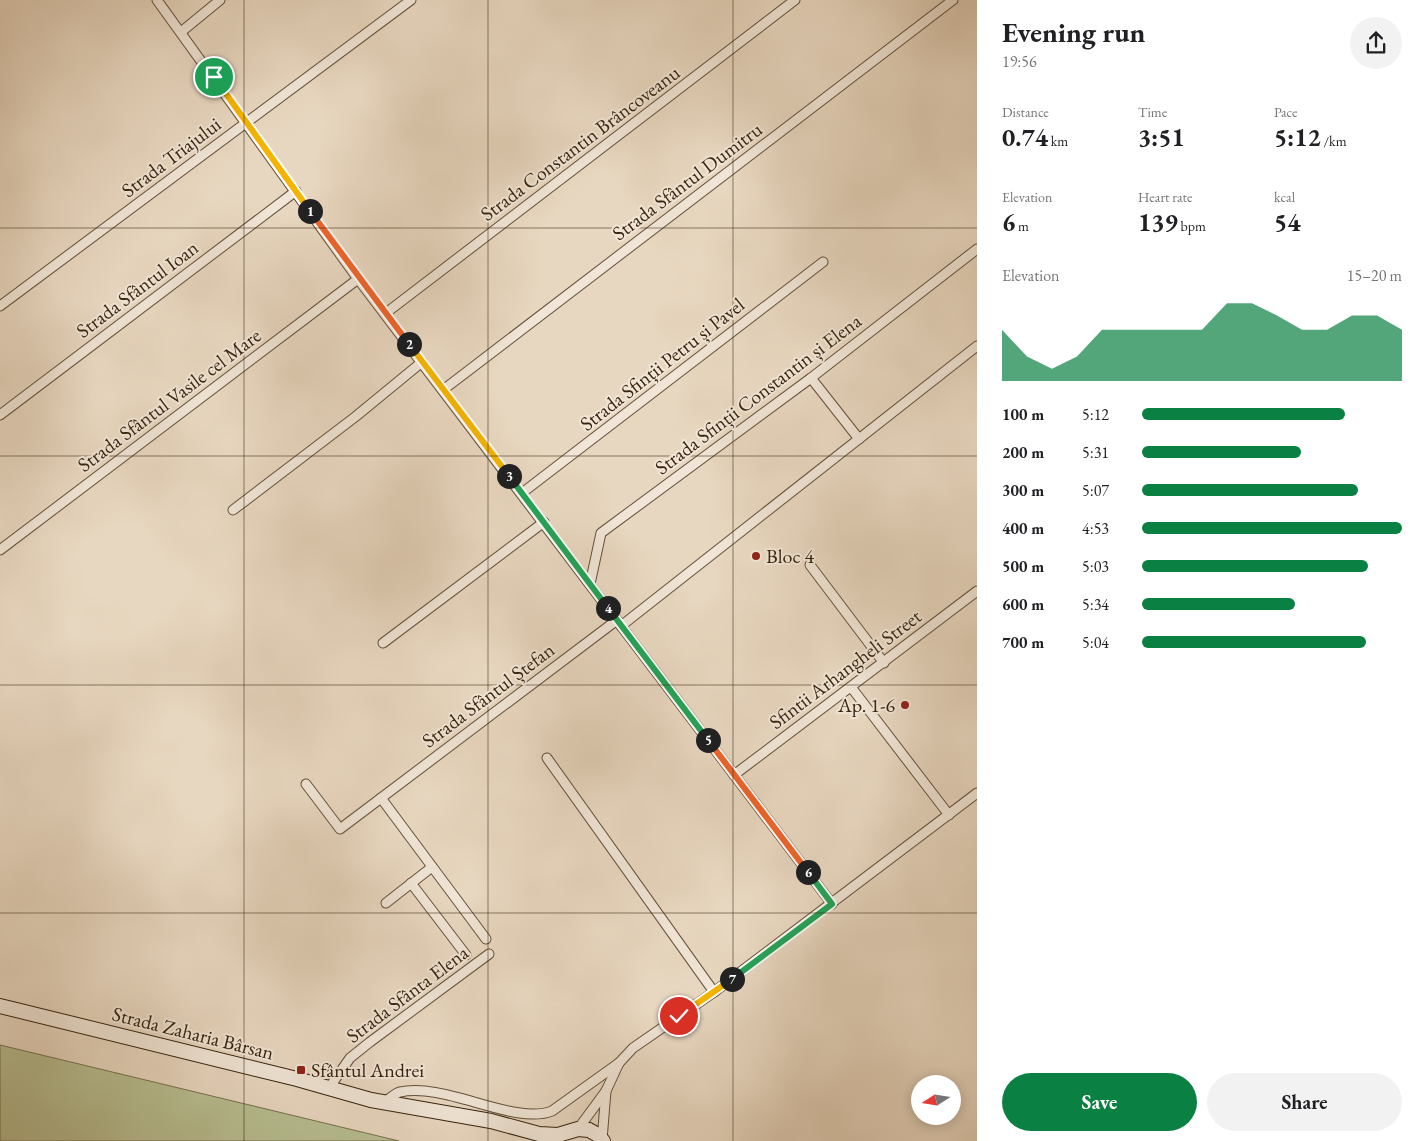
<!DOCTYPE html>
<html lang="en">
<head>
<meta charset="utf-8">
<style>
	:root { --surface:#fff; --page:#f2f2f2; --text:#202124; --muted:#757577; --accent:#0b8043 }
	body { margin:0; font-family:"EB Garamond",serif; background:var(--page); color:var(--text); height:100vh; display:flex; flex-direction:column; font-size:19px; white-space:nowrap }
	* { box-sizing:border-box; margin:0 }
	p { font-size:16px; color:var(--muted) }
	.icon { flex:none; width:28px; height:28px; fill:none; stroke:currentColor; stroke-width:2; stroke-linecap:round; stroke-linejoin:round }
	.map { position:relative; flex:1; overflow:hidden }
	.panel { display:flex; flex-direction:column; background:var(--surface); width:450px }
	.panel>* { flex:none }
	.needle { width:32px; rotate:258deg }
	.buttons { position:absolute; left:911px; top:1075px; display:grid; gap:10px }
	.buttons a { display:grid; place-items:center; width:50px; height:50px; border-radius:50%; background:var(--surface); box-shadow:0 2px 12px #0003; font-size:25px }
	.pin { position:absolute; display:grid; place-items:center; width:42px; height:42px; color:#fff; margin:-21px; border:2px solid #fff; border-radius:50%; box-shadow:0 1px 5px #0007 }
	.km { position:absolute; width:25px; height:25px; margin:-12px; border-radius:50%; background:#222; color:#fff; font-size:14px; line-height:25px; text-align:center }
	.round { display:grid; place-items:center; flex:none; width:52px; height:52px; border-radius:26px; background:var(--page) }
	.summary { display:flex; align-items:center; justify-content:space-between; height:85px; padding:0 25px }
	h1 { font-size:28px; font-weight:700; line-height:38px }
	.stats { display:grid; grid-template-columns:repeat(3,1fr); gap:8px; height:85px; padding:5px 25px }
	.stats div { display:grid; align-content:center }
	.stats b { font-size:25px; font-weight:700 }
	.stats small { font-size:14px; font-weight:400 }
	.stats p { font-size:14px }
	.chart { height:140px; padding:10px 25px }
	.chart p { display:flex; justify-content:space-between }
	.chart svg { width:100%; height:90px; margin-top:5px; fill:var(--accent); opacity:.7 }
	.cta { display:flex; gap:10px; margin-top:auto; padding:10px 25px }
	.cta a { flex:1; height:58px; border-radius:30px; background:var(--accent); color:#fff; font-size:20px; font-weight:700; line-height:58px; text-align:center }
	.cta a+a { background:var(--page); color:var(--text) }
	ul { padding:0 25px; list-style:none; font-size:16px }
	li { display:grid; grid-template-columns:80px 60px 1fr; align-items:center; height:38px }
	li i { height:12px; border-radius:6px; background:var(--accent) }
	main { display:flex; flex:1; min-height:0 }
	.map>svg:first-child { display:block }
</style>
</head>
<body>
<main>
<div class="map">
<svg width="977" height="1141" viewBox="0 0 977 1141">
	<rect width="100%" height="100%" fill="#e8d7c0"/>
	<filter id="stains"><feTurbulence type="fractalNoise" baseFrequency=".004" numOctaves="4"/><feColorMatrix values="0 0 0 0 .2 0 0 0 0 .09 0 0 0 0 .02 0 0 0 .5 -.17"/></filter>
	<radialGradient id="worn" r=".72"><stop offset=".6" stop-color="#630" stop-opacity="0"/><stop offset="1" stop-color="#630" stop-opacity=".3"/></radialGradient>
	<path fill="#b7be91" stroke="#787150" d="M0 1045 399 1141H0Z"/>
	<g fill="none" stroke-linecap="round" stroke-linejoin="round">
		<g stroke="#64513a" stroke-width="11">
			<g id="minor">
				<path d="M157 0 358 279 832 904"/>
				<path d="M181 32 220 0"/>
				<path d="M0 306 411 0"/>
				<path d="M386 313 795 0"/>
				<path d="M811 378 859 439"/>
				<path d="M443 390 953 0"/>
				<path d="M0 415 296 191"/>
				<path d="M522 493 823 262"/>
				<path d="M233 510 355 417 422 362"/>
				<path d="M0 550 358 279"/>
				<path d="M810 565 884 663"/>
				<path d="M590 584 601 533 811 378 977 249"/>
				<path d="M621 626 977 346"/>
				<path d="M383 643 544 522"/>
				<path d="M851 687 949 815"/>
				<path d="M547 758 714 992"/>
				<path d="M734 775 977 591"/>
				<path d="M306 784 340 829 617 620"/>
				<path d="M381 798 486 939"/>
				<path d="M411 883 466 955"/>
				<path d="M386 903 432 867"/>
				<path d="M329 1088 350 1058 370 1042 489 954"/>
				<path d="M384 1103C389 1099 395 1093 400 1092 445 1082 515 1126 552 1111L619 1063"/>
				<path d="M578 1129 606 1091 619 1063 633 1048 714 992 977 793"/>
				<path d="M602 1140 606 1091"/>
			</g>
		</g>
		<g stroke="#38240e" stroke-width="16">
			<path id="secondary" d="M0 1006 297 1079 371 1100 491 1121 539 1134 558 1135 578 1129 589 1130 598 1135 603 1141"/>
		</g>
		<use href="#minor" stroke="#f0e5d6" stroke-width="9"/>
		<use href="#secondary" stroke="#f0e5d6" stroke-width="14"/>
	</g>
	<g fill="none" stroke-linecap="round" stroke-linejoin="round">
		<g stroke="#fff" stroke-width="10">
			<path id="split-1" d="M214 77 310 211"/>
		</g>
		<g stroke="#fff" stroke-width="10">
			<path id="split-2" d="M310 211 409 344"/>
		</g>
		<g stroke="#fff" stroke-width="10">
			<path id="split-3" d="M409 344 509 476"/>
		</g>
		<g stroke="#fff" stroke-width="10">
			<path id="split-4" d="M509 476 608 608"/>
		</g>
		<g stroke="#fff" stroke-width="10">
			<path id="split-5" d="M608 608 708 740"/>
		</g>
		<g stroke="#fff" stroke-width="10">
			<path id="split-6" d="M708 740 808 872"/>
		</g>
		<g stroke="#fff" stroke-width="10">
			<path id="split-7" d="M732 979 832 904 808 872"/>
		</g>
		<g stroke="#fff" stroke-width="10">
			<path id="split-8" d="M679 1016 732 979"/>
		</g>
		<use href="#split-1" stroke="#f5b400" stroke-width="6"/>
		<use href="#split-2" stroke="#f0652b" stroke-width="6"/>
		<use href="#split-3" stroke="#f5b400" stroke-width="6"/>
		<use href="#split-4" stroke="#22a559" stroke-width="6"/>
		<use href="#split-5" stroke="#22a559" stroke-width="6"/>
		<use href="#split-6" stroke="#f0652b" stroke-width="6"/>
		<use href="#split-7" stroke="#22a559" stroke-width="6"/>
		<use href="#split-8" stroke="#f5b400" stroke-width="6"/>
	</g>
	<path fill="none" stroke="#38240e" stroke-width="1" stroke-opacity="0.55" d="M244 0V1141M488 0V1141M733 0V1141M0 228H977M0 456H977M0 685H977M0 913H977"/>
	<g fill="#8f2418" stroke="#f0e5d6" stroke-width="2">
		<circle cx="756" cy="556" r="5"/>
		<circle cx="905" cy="705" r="5"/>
		<rect x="296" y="1065" width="10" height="10" rx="2.5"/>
	</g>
	<g text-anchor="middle" stroke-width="4" stroke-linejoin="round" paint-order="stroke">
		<g font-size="20" fill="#38240e" stroke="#f0e5d6">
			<text transform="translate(580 143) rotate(-37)" y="7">Strada Constantin Brâncoveanu</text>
			<text transform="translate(171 157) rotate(-37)" y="7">Strada Triajului</text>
			<text transform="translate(687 181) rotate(-37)" y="7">Strada Sfântul Dumitru</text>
			<text transform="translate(137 289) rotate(-37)" y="7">Strada Sfântul Ioan</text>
			<text transform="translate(662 364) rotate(-38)" y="7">Strada Sfinții Petru și Pavel</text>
			<text transform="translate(758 394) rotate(-37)" y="7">Strada Sfinții Constantin și Elena</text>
			<text transform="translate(169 400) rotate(-37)" y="7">Strada Sfântul Vasile cel Mare</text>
			<text transform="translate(845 669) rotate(-37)" y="7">Sfintii Arhangheli Street</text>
			<text transform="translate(488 695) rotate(-37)" y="7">Strada Sfântul Ștefan</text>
			<text transform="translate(407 994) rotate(-37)" y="7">Strada Sfânta Elena</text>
			<text transform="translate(193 1033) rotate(14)" y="7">Strada Zaharia Bârsan</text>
		</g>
		<g font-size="20" fill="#38240e" stroke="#f0e5d6" text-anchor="start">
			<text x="766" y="563">Bloc 4</text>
			<text x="895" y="712" text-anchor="end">Ap. 1-6</text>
			<text x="311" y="1077">Sfântul Andrei</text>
		</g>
	</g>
	<rect width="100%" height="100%" filter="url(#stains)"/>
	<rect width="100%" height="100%" fill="url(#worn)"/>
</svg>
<div class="buttons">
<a><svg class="needle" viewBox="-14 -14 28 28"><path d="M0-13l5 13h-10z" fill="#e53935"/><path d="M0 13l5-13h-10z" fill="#757577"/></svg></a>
</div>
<div class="pin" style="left:214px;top:77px;background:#1e9e55"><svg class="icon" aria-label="arrive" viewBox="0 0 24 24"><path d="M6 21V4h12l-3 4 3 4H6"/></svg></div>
<div class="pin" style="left:679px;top:1016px;background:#d93025"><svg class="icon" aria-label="check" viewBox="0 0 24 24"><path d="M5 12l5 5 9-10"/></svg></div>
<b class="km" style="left:310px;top:211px">1</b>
<b class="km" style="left:409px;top:344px">2</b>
<b class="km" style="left:509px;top:476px">3</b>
<b class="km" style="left:608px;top:608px">4</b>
<b class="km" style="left:708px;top:740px">5</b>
<b class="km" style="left:808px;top:872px">6</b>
<b class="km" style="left:732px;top:979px">7</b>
</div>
<section class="panel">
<div class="summary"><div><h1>Evening run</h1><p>19:56</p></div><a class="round"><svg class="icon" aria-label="share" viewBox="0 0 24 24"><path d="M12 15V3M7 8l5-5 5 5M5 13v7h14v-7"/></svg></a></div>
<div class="stats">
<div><p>Distance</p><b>0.74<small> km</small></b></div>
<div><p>Time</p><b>3:51</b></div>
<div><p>Pace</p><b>5:12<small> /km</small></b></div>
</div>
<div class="stats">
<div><p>Elevation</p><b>6<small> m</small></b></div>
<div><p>Heart rate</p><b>139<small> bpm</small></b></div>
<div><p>kcal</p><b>54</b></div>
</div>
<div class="chart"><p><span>Elevation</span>15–20 m</p>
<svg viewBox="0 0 160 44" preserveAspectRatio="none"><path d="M0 44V19L10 32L20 38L30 32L40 19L50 19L60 19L70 19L80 19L90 6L100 6L110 12L120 19L130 19L140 12L150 12L160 19V44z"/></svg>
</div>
<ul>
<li><b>100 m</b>5:12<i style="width:78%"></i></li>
<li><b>200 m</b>5:31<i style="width:61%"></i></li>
<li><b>300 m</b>5:07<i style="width:83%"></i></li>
<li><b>400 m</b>4:53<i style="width:100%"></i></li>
<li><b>500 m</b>5:03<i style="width:87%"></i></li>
<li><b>600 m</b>5:34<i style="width:59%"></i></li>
<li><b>700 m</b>5:04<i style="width:86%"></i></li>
</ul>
<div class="cta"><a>Save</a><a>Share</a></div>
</section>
</main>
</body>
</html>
